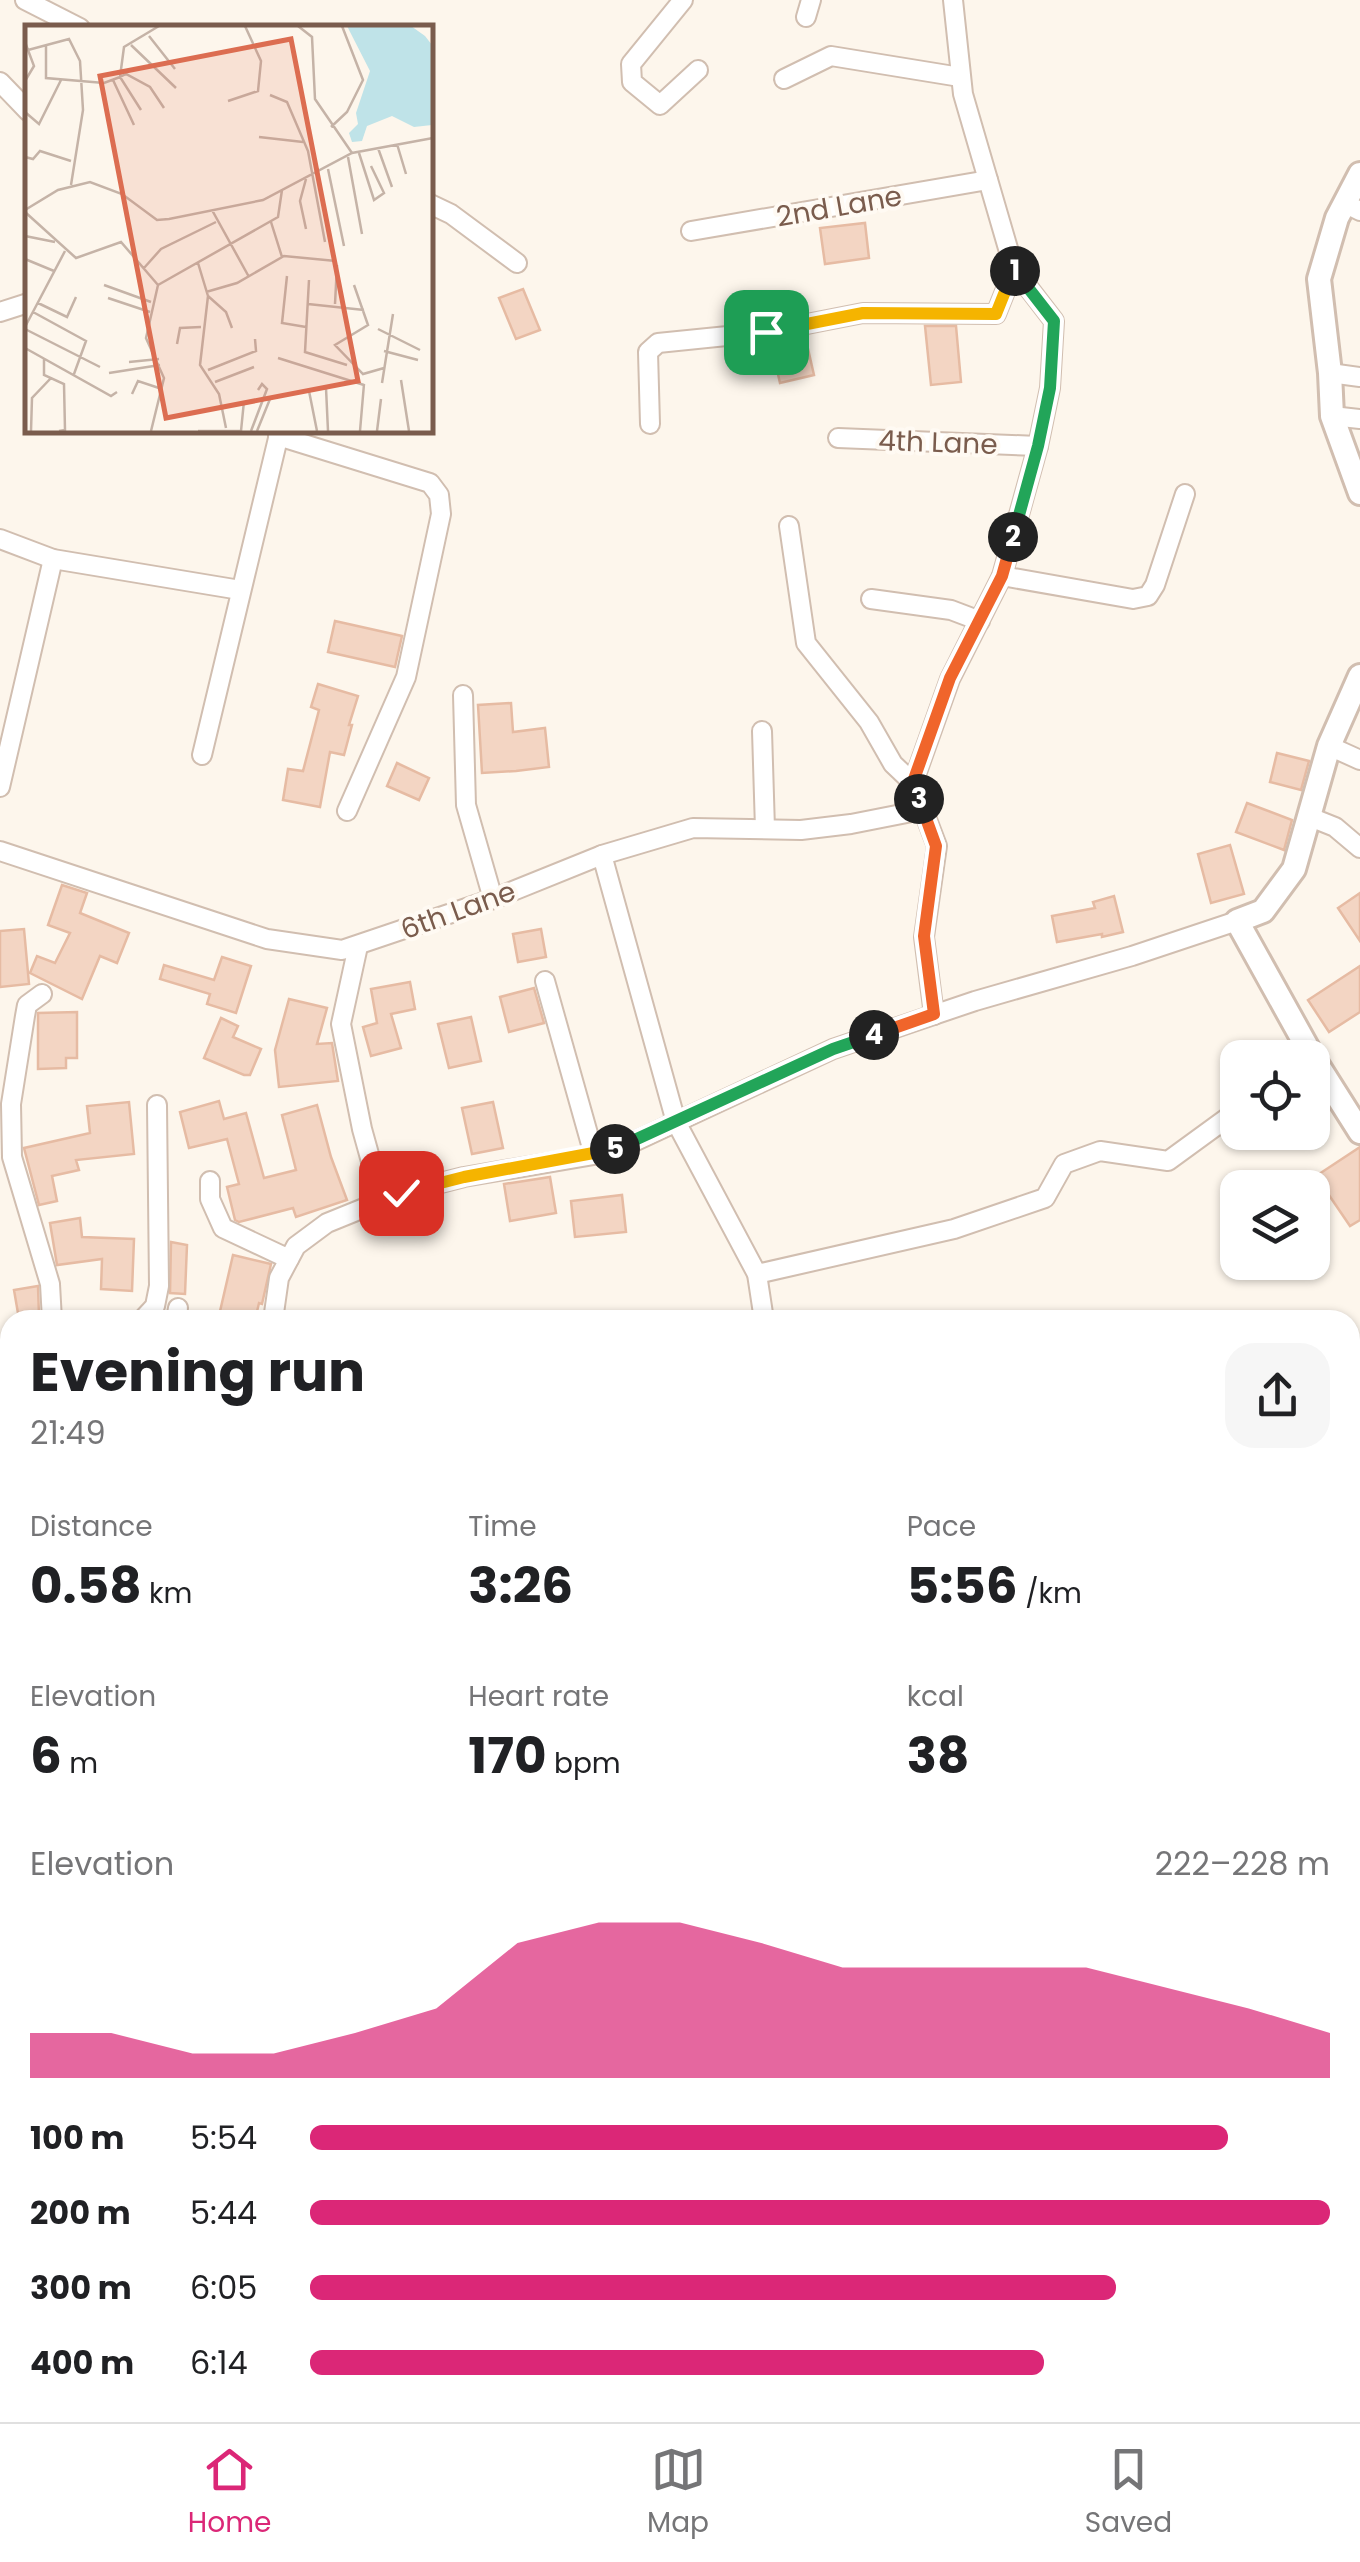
<!DOCTYPE html>
<html lang="en">
<head>
<meta charset="utf-8">
<style>
	:root { --surface:#fff; --page:#f6f6f6; --text:#202124; --muted:#757577; --line:#e0e0e0; --accent:#db2777 }
	body { margin:0; font-family:Poppins,sans-serif; background:var(--page); color:var(--text); height:100vh; display:flex; flex-direction:column; font-size:38px; white-space:nowrap }
	* { box-sizing:border-box; margin:0 }
	p { font-size:32px; color:var(--muted) }
	.icon { flex:none; width:55px; height:55px; fill:none; stroke:currentColor; stroke-width:2; stroke-linecap:round; stroke-linejoin:round }
	.map { position:relative; flex:1; overflow:hidden }
	.drawer { position:absolute; left:0px; top:1310px; width:1360px; height:1112px; display:flex; flex-direction:column; background:var(--surface); border-radius:30px 30px 0 0; box-shadow:0 2px 8px #0004 }
	.drawer>* { flex:none }
	.controls { position:absolute; left:1220px; top:1040px; display:grid; gap:20px }
	.controls a { display:grid; place-items:center; width:110px; height:110px; border-radius:20px; background:var(--surface); box-shadow:0 2px 8px #0004; font-size:50px }
	.pin { position:absolute; display:grid; place-items:center; width:85px; height:85px; color:#fff; margin:-42px; border-radius:20px; box-shadow:0 5px 15px #0006 }
	.km { position:absolute; width:50px; height:50px; margin:-25px; border-radius:50%; background:#222; color:#fff; font-size:28px; line-height:50px; text-align:center }
	.round { display:grid; place-items:center; flex:none; width:105px; height:105px; border-radius:30px; background:var(--page) }
	.head { display:flex; align-items:center; justify-content:space-between; height:170px; padding:0 30px }
	h1 { font-size:55px; font-weight:700; line-height:75px }
	.figures { display:grid; grid-template-columns:repeat(3,1fr); gap:15px; height:170px; padding:10px 30px }
	.figures div { display:grid; align-content:center }
	.figures b { font-size:50px; font-weight:700 }
	.figures small { font-size:28px; font-weight:400 }
	.figures p { font-size:28px }
	.chart { height:280px; padding:20px 30px }
	.chart p { display:flex; justify-content:space-between }
	.chart svg { width:100%; height:180px; margin-top:10px; fill:var(--accent); opacity:.7 }
	ul { padding:0 30px; list-style:none; font-size:32px }
	li { display:grid; grid-template-columns:160px 120px 1fr; align-items:center; height:75px }
	li i { height:25px; border-radius:12px; background:var(--accent) }
	.tab-bar { display:flex; justify-content:space-around; align-items:center; height:140px; border-top:2px solid var(--line); background:var(--surface); font-size:28px; color:var(--muted) }
	.tab-bar a { display:grid; justify-items:center; gap:5px }
	.tab-bar .active { color:var(--accent) }
	.map>svg:first-child { display:block }
</style>
</head>
<body>
<div class="map">
<svg width="1360" height="2422" viewBox="0 0 1360 2422">
	<rect width="100%" height="100%" fill="#fdf6ec"/>
	<path fill="#fbdfe3" d="M73 2413H234L236 2422H74Z"/>
	<g fill="#f3d5c3" stroke="#e6bba3" stroke-width="2.5">
		<path d="M865 223 869 258 825 264 820 228Z"/>
		<path d="M523 289 540 330 516 339 499 298Z"/>
		<path d="M925 326H956L961 382 931 385Z"/>
		<path d="M806 340 814 375 780 383 772 348Z"/>
		<path d="M335 621 402 636 395 667 328 652Z"/>
		<path d="M318 684 358 696 349 725H352L344 755 330 752 320 807 283 800 288 769 303 771 319 710 311 707Z"/>
		<path d="M511 703 513 732 545 728 549 767 516 771 482 773 478 705Z"/>
		<path d="M1277 753 1309 761 1301 790 1270 782Z"/>
		<path d="M397 763 429 778 419 800 387 786Z"/>
		<path d="M1247 803 1292 820 1284 850 1236 832Z"/>
		<path d="M1230 845 1244 894 1211 903 1198 854Z"/>
		<path d="M62 885 87 893 80 913 129 933 117 963 100 956 82 999 30 973 37 956 55 963 70 933 48 925Z"/>
		<path d="M1360 893V941L1338 908Z"/>
		<path d="M1114 896 1123 932 1102 937V934L1057 942 1052 916 1095 908 1093 902Z"/>
		<path d="M24 929 29 984 0 987V931Z"/>
		<path d="M541 929 546 957 518 962 513 934Z"/>
		<path d="M222 957 251 966 236 1013 207 1004 210 994 160 979 164 965 214 980Z"/>
		<path d="M1360 966V1012L1329 1032 1308 1000Z"/>
		<path d="M410 982 415 1009 391 1014 401 1048 371 1056 363 1027 377 1023 371 989Z"/>
		<path d="M534 988 544 1023 509 1032 500 997Z"/>
		<path d="M289 999 327 1008 317 1044 332 1043 338 1081 279 1087 275 1050Z"/>
		<path d="M77 1012V1058H66V1068L38 1069V1013Z"/>
		<path d="M471 1017 481 1061 449 1068 438 1024Z"/>
		<path d="M221 1018 238 1026 233 1037 261 1049 250 1075H244L204 1058Z"/>
		<path d="M219 1101 224 1119 246 1113 264 1178 296 1170 282 1115 317 1105 331 1157 347 1200 296 1217 293 1208 239 1222 235 1220 227 1187 239 1184 227 1139 189 1148 180 1112Z"/>
		<path d="M129 1102 134 1154 76 1160 79 1170 52 1176 57 1201 39 1205 24 1148 90 1133 87 1106Z"/>
		<path d="M493 1102 503 1148 472 1154 462 1108Z"/>
		<path d="M1360 1147V1220L1350 1226 1316 1176Z"/>
		<path d="M550 1177 556 1213 510 1221 504 1184Z"/>
		<path d="M622 1195 626 1232 575 1237 571 1201Z"/>
		<path d="M80 1218 82 1237 134 1239 132 1291 101 1289 102 1259 57 1265 50 1223Z"/>
		<path d="M171 1242 187 1245 185 1294 170 1293Z"/>
		<path d="M233 1255 271 1264 262 1304 259 1303 255 1320H218Z"/>
		<path d="M38 1286 39 1316 19 1319 14 1290Z"/>
	</g>
	<g fill="none" stroke-linecap="round" stroke-linejoin="round">
		<g stroke="#d1beb0" stroke-width="14">
			<g id="service">
				<path d="M1350 1637 1360 1633"/>
				<path d="M1350 1666 1360 1657"/>
			</g>
		</g>
		<g stroke="#d1beb0" stroke-width="22">
			<g id="minor">
				<path d="M25 0 80 28"/>
				<path d="M683 0 631 64 632 82 660 105 698 70"/>
				<path d="M806 17 811 0"/>
				<path d="M784 79 831 56 960 77"/>
				<path d="M0 82 28 111"/>
				<path d="M430 204 451 214 517 263"/>
				<path d="M1346 204 1360 211"/>
				<path d="M691 231 988 180"/>
				<path d="M0 312 28 303"/>
				<path d="M1330 373 1360 377"/>
				<path d="M1332 416 1360 419"/>
				<path d="M650 424 648 352 658 343 766 332 863 313 996 314 1014 269"/>
				<path d="M278 436 430 483 439 495 441 514 406 677 347 811"/>
				<path d="M838 438 1038 446"/>
				<path d="M789 526 806 643 869 722 893 764 913 783"/>
				<path d="M0 539 53 559 240 590"/>
				<path d="M1002 576 1133 599 1148 596 1155 585 1185 494"/>
				<path d="M871 599 951 610 980 621"/>
				<path d="M463 695 466 805 493 899"/>
				<path d="M762 731 765 829"/>
				<path d="M1329 746 1360 760"/>
				<path d="M202 755 280 430"/>
				<path d="M0 787 53 559"/>
				<path d="M1310 817 1335 827 1360 848"/>
				<path d="M0 851 267 939 342 950 493 899 602 855 693 828 801 830 851 824 922 810"/>
				<path d="M602 855 676 1122 757 1274 764 1320"/>
				<path d="M358 946 341 1024 362 1129 382 1201"/>
				<path d="M545 981 594 1155"/>
				<path d="M42 994 27 1005 25 1016 11 1104 12 1157 50 1284 52 1320"/>
				<path d="M934 1015 924 937 937 846 913 783 950 679 1002 576 1038 446 1050 388 1054 321 1014 269 963 94 953 0"/>
				<path d="M210 1181V1199L223 1228 289 1259"/>
				<path d="M757 1274 954 1229 1045 1198 1064 1164 1100 1151 1168 1161 1238 1110"/>
				<path d="M142 1320 155 1306 159 1286 157 1105"/>
				<path d="M176 1320 178 1308"/>
				<path d="M273 1320 279 1278 296 1246 327 1223 401 1193 464 1177 594 1155 625 1146 833 1049 975 1001 1132 956 1237 921"/>
				<path d="M0 1764 10 1760"/>
				<path d="M0 1890 10 1885"/>
				<path d="M1350 2377 1360 2379"/>
				<path d="M249 2412 253 2422"/>
				<path d="M859 2412 864 2422"/>
				<path d="M965 2412 973 2422"/>
				<path d="M1212 2422 1214 2412"/>
			</g>
		</g>
		<g stroke="#d1beb0" stroke-width="28">
			<g id="tertiary">
				<path d="M1360 174 1337 218 1319 279 1330 373 1332 416 1360 493"/>
				<path d="M1360 676 1329 746 1294 869 1263 911 1237 921 1312 1056 1360 1132"/>
			</g>
		</g>
		<g stroke="#dad1cd" stroke-width="32">
			<g id="primary">
				<path d="M0 1479 10 1477"/>
				<path d="M1350 1574 1360 1585"/>
			</g>
		</g>
		<g stroke="#d9b8a5" stroke-width="4" stroke-dasharray="2.5 8" stroke-linecap="butt">
			<path d="M423 2412 425 2422"/>
			<path d="M528 2412 532 2422"/>
		</g>
		<use href="#service" stroke="#fff" stroke-width="9"/>
		<use href="#minor" stroke="#fff" stroke-width="18"/>
		<use href="#tertiary" stroke="#fff" stroke-width="22"/>
		<use href="#primary" stroke="#fbd9a5" stroke-width="28"/>
	</g>
	<g fill="none" stroke-linecap="round" stroke-linejoin="round">
		<g stroke="#fff" stroke-width="20">
			<path id="split-1" d="M766 332 863 313 996 314 1014 269 1015 271"/>
		</g>
		<g stroke="#fff" stroke-width="20">
			<path id="split-2" d="M1013 537 1038 446 1050 388 1054 321 1015 271"/>
		</g>
		<g stroke="#fff" stroke-width="20">
			<path id="split-3" d="M919 799 913 782 950 678 1002 576 1013 537"/>
		</g>
		<g stroke="#fff" stroke-width="20">
			<path id="split-4" d="M874 1035 934 1014 924 936 936 846 919 799"/>
		</g>
		<g stroke="#fff" stroke-width="20">
			<path id="split-5" d="M615 1149 833 1049 874 1035"/>
		</g>
		<g stroke="#fff" stroke-width="20">
			<path id="split-6" d="M401 1193 464 1177 615 1149"/>
		</g>
		<use href="#split-1" stroke="#f5b400" stroke-width="12"/>
		<use href="#split-2" stroke="#22a559" stroke-width="12"/>
		<use href="#split-3" stroke="#f0652b" stroke-width="12"/>
		<use href="#split-4" stroke="#f0652b" stroke-width="12"/>
		<use href="#split-5" stroke="#22a559" stroke-width="12"/>
		<use href="#split-6" stroke="#f5b400" stroke-width="12"/>
	</g>
	<g text-anchor="middle" stroke-width="8" stroke-linejoin="round" paint-order="stroke">
		<g font-size="28" fill="#7a5c4d" stroke="#fffaf3">
			<text transform="translate(839 206) rotate(-10)" y="10">2nd Lane</text>
			<text transform="translate(938 442) rotate(2)" y="10">4th Lane</text>
			<text transform="translate(458 910) rotate(-20)" y="10">6th Lane</text>
		</g>
	</g>
	<g transform="translate(25 25)">
		<rect width="408" height="408" fill="#fdf6ec"/>
		<path d="M322 1H386L400 11 407 20V100L389 102 367 91 342 101 337 116 327 117 324 108 333 99 331 88 345 46Z" fill="#bfe3e8"/>
		<path fill="none" stroke="#c5b3a7" stroke-width="2.5" d="M273 1 287 12 290 74 327 128M124 11 150 44M0 17 9 41 0 56M21 20V53L79 58 95 52 99 22 134 1M106 20 151 63M3 25 44 14 55 36 58 85 46 160M88 55 109 100M245 70 262 77 283 126 300 217M203 76 233 66 236 36 220 1M116 85 95 52 101 49 125 62 139 83M0 87 14 99 36 55M306 102 322 87 338 55 317 1M234 112 278 117M372 119 381 149M353 123 367 162M334 128 349 175 359 168 346 141M0 132 8 134 15 126 46 136M323 132 337 209M303 144 319 221M0 185 33 165 65 157 97 169 132 195 144 194 238 175 327 128 408 113M187 185 224 252M0 187 51 233 96 217 133 260M246 197 257 232M281 204 275 176 281 154M0 211 30 217M0 234 29 246M173 238 183 271 175 340 194 369 201 403M119 243 136 224 191 197M262 251 257 298 281 302M284 255 280 327 322 340M79 260 126 277M133 260 253 192 257 165M329 260 343 300 310 320 338 349 359 343M181 267 212 258 259 231 311 236M183 271 201 287 207 303M83 273 125 287M13 278 42 292 51 272M283 279 339 285M310 279 312 240M8 287 61 316 49 349M0 302 40 226M0 304 75 342M353 304 395 325M152 319 155 303 176 302M0 323 86 371 92 367M359 326 393 335M253 333 339 360M19 334V350L39 359 40 405 34 406M104 337 134 334M183 345 231 326 230 314M84 348 135 340M376 355 384 406M190 357 229 342M357 358 368 289M301 363 303 406M284 366 292 406M107 369 113 356 137 364M6 406 7 373 26 353M126 406 139 353 121 313 133 260M173 406H215M216 406 219 376M226 406 242 364 237 359 233 365M232 406 245 374M335 406 339 359M352 406 356 374"/>
		<path fill="#dc6d51" fill-opacity="0.15" stroke="#dc6d51" stroke-width="5" d="M266 14 333 356 141 393 75 51Z"/>
		<rect width="408" height="408" fill="none" stroke="#7a5c4d" stroke-width="5"/>
	</g>
</svg>
<div class="controls">
<a><svg class="icon" aria-label="locate" viewBox="0 0 24 24"><circle cx="12" cy="12" r="6"/><path d="M12 2v4M12 18v4M2 12h4M18 12h4"/></svg></a>
<a><svg class="icon" aria-label="layers" viewBox="0 0 24 24"><path d="M12 4l9 5-9 5-9-5zM3 14l9 5 9-5"/></svg></a>
</div>
<div class="pin" style="left:766px;top:332px;background:#1e9e55"><svg class="icon" aria-label="arrive" viewBox="0 0 24 24"><path d="M6 21V4h12l-3 4 3 4H6"/></svg></div>
<div class="pin" style="left:401px;top:1193px;background:#d93025"><svg class="icon" aria-label="check" viewBox="0 0 24 24"><path d="M5 12l5 5 9-10"/></svg></div>
<b class="km" style="left:1015px;top:271px">1</b>
<b class="km" style="left:1013px;top:537px">2</b>
<b class="km" style="left:919px;top:799px">3</b>
<b class="km" style="left:874px;top:1035px">4</b>
<b class="km" style="left:615px;top:1149px">5</b>
<section class="drawer">
<div class="head"><div><h1>Evening run</h1><p>21:49</p></div><a class="round"><svg class="icon" aria-label="share" viewBox="0 0 24 24"><path d="M12 15V3M7 8l5-5 5 5M5 13v7h14v-7"/></svg></a></div>
<div class="figures">
<div><p>Distance</p><b>0.58<small> km</small></b></div>
<div><p>Time</p><b>3:26</b></div>
<div><p>Pace</p><b>5:56<small> /km</small></b></div>
</div>
<div class="figures">
<div><p>Elevation</p><b>6<small> m</small></b></div>
<div><p>Heart rate</p><b>170<small> bpm</small></b></div>
<div><p>kcal</p><b>38</b></div>
</div>
<div class="chart"><p><span>Elevation</span>222–228 m</p>
<svg viewBox="0 0 160 44" preserveAspectRatio="none"><path d="M0 44V33L10 33L20 38L30 38L40 33L50 27L60 11L70 6L80 6L90 11L100 17L110 17L120 17L130 17L140 22L150 27L160 33V44z"/></svg>
</div>
<ul>
<li><b>100 m</b>5:54<i style="width:90%"></i></li>
<li><b>200 m</b>5:44<i style="width:100%"></i></li>
<li><b>300 m</b>6:05<i style="width:79%"></i></li>
<li><b>400 m</b>6:14<i style="width:72%"></i></li>
</ul>
</section>
</div>
<nav class="tab-bar">
<a class="active"><svg class="icon" aria-label="home" viewBox="0 0 24 24"><path d="M3 11l9-7 9 7M6 9v11h12V9"/></svg>Home</a>
<a><svg class="icon" aria-label="map" viewBox="0 0 24 24"><path d="M3 6l6-2 6 2 6-2v14l-6 2-6-2-6 2zM9 4v14M15 6v14"/></svg>Map</a>
<a><svg class="icon" aria-label="saved" viewBox="0 0 24 24"><path d="M7 4h10v16l-5-4-5 4z"/></svg>Saved</a>
</nav>
</body>
</html>
